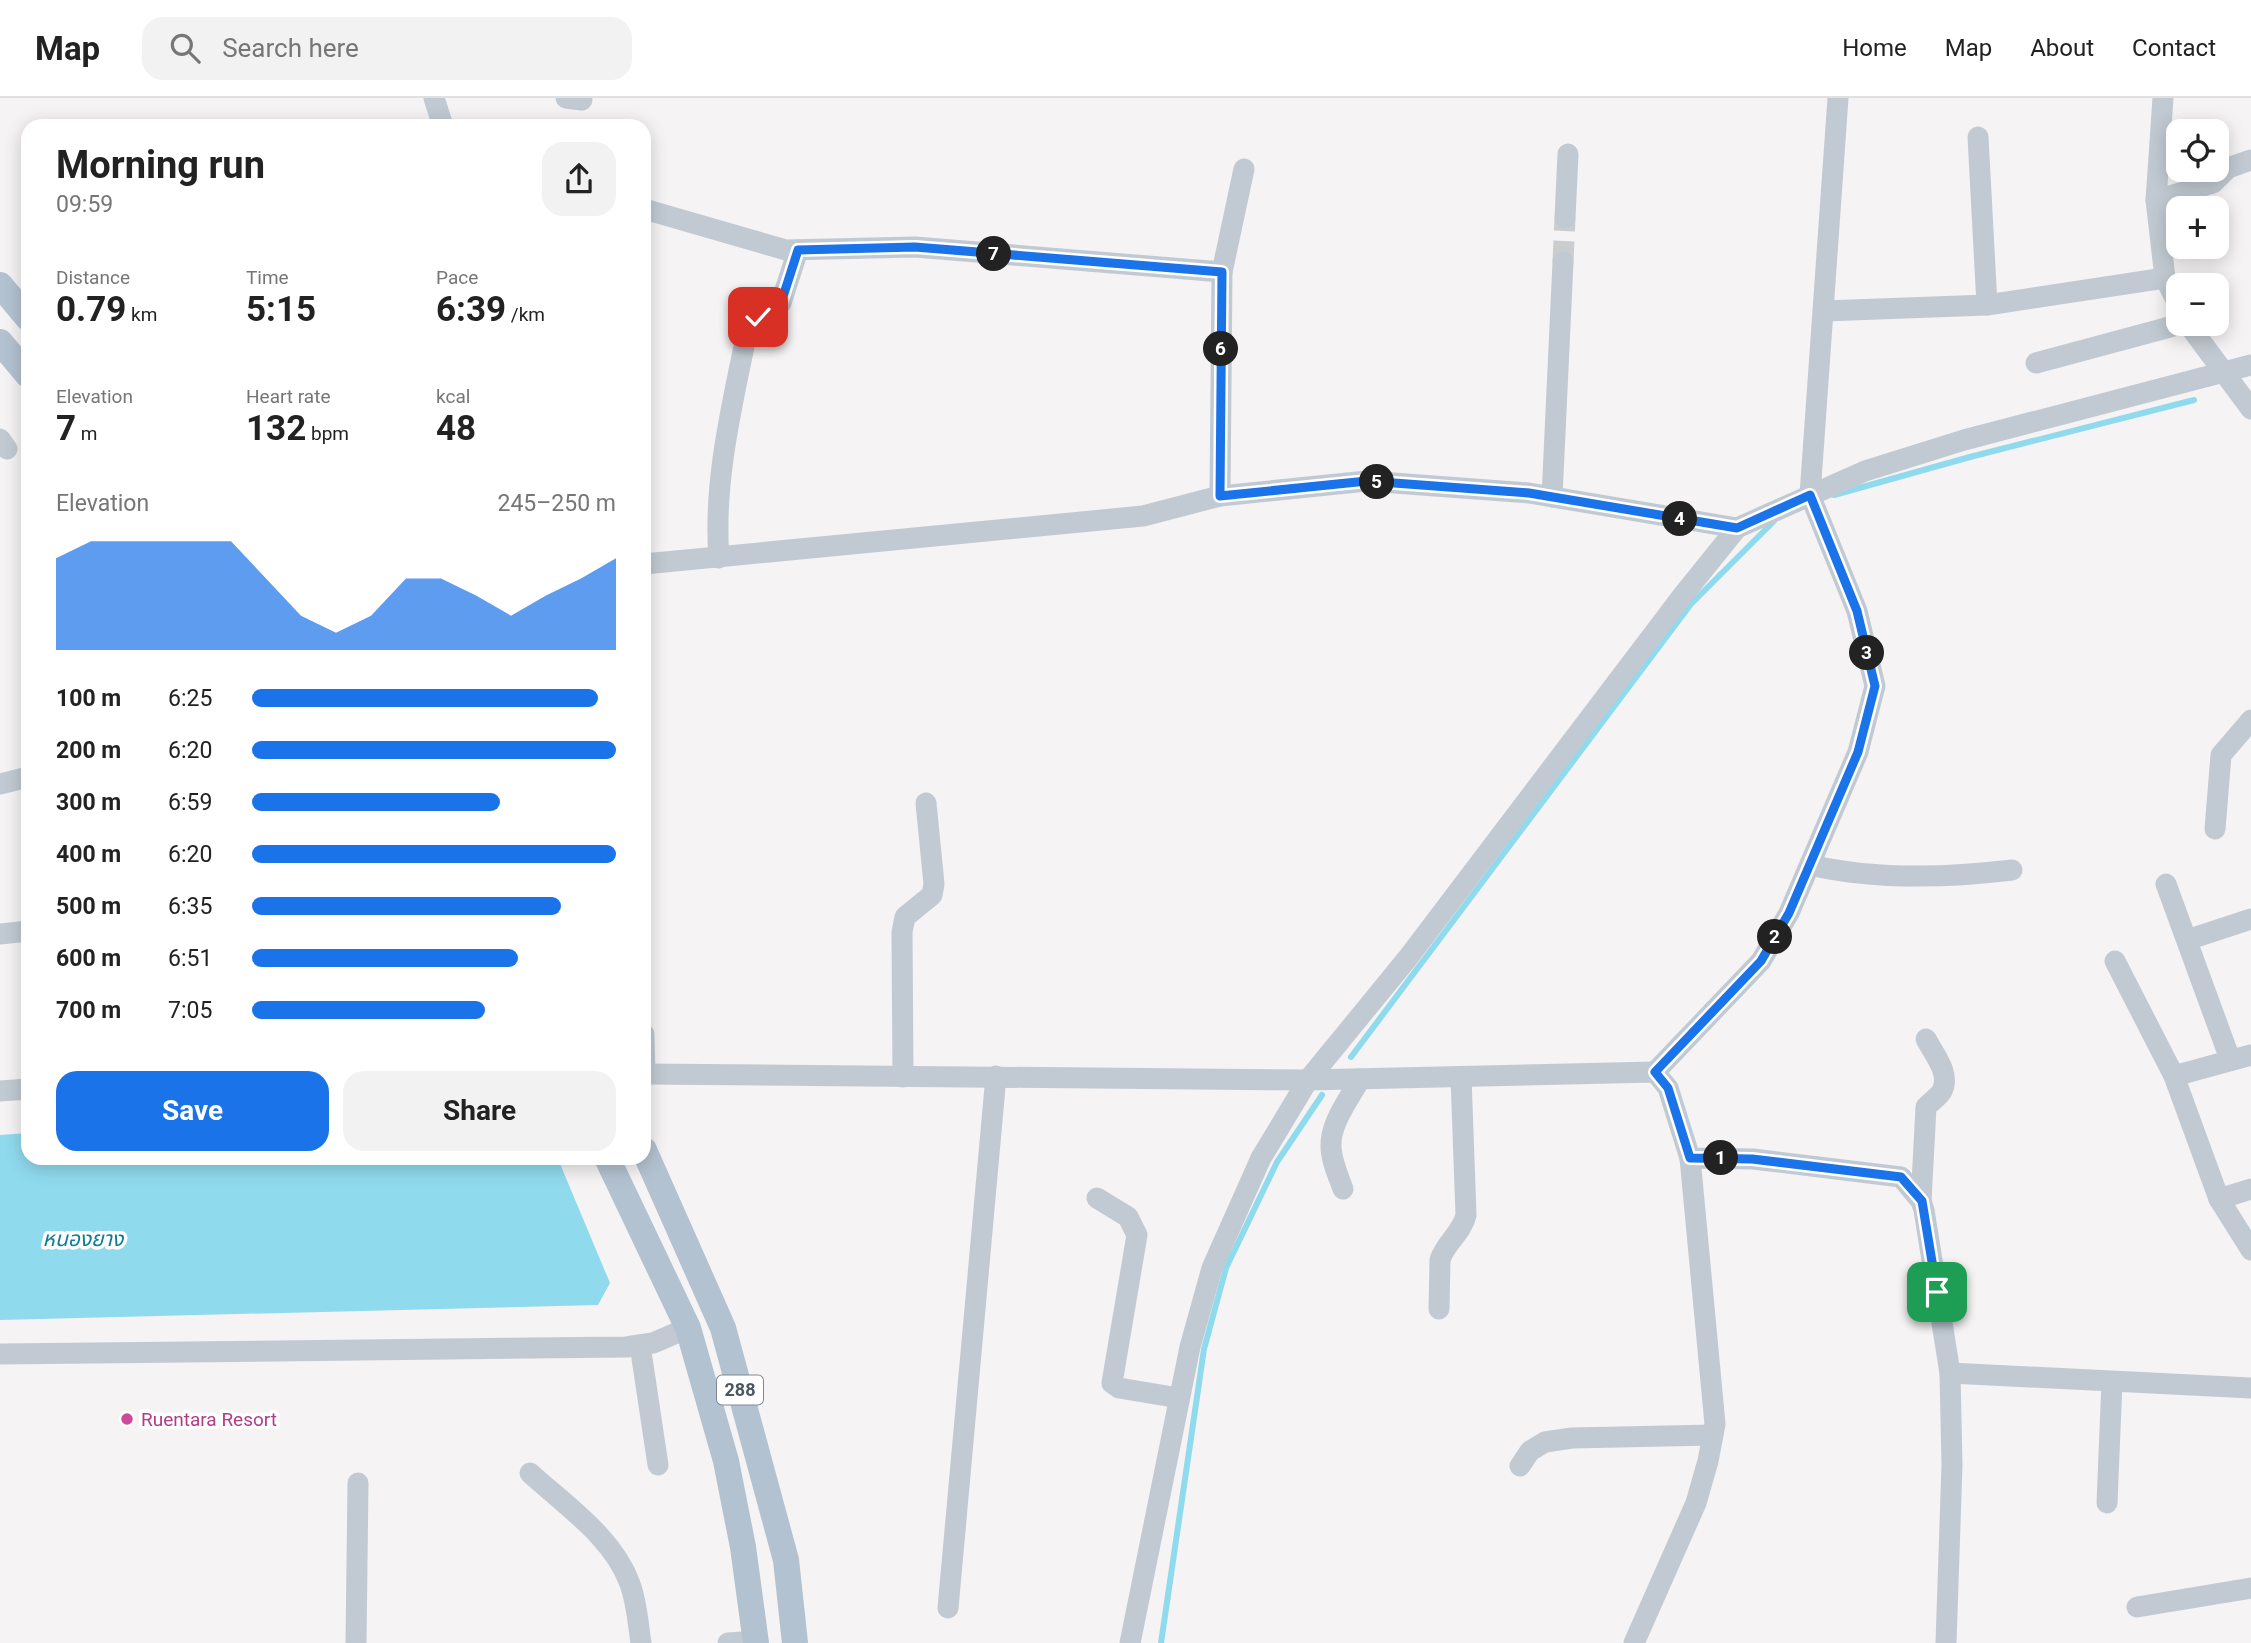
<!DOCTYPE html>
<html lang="en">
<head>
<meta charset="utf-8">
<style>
	:root { --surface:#fff; --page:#f2f2f2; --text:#222; --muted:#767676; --line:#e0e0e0; --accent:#1a73e8 }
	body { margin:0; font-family:Roboto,"Noto Sans Thai",sans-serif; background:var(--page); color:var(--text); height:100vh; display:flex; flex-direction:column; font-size:26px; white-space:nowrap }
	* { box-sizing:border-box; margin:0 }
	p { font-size:23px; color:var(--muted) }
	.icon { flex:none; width:38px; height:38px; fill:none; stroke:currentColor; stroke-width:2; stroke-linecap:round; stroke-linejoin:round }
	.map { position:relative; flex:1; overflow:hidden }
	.side { position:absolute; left:21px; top:21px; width:630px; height:1046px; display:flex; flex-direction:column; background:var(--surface); border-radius:21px; box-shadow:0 4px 18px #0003 }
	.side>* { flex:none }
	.controls { position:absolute; left:2166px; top:21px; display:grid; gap:14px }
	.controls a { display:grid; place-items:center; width:63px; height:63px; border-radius:14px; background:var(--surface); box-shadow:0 4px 18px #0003; font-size:35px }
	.pin { position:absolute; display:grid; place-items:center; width:60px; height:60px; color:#fff; margin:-30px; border-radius:14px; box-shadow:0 4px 10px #0006 }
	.km { position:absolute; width:35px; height:35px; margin:-18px; border-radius:50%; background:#222; color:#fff; font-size:19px; line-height:35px; text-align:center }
	.round { display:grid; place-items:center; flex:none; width:74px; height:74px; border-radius:21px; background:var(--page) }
	.summary { display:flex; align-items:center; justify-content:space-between; height:119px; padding:0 35px }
	h1 { font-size:38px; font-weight:700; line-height:52px }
	.figures { display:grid; grid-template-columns:repeat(3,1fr); gap:10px; height:119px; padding:7px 35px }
	.figures div { display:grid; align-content:center }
	.figures b { font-size:35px; font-weight:700 }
	.figures small { font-size:19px; font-weight:400 }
	.figures p { font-size:19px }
	.chart { height:196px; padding:14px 35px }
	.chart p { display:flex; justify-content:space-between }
	.chart svg { width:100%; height:126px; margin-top:7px; fill:var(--accent); opacity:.7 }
	.primary-button { display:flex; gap:14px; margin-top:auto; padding:14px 35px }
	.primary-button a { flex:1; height:80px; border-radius:21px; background:var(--accent); color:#fff; font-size:28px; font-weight:700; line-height:80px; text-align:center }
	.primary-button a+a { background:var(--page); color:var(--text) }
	ul { padding:0 35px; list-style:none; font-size:23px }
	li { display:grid; grid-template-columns:112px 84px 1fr; align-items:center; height:52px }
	li i { height:18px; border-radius:9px; background:var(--accent) }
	header { display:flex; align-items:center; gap:42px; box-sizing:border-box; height:98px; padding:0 35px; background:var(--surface); border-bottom:2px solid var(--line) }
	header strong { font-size:33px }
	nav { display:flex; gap:38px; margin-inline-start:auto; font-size:24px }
	.search { width:490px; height:63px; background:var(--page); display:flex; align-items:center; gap:18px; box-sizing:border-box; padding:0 24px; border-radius:21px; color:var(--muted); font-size:26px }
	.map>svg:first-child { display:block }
</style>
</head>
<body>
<header>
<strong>Map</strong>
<div class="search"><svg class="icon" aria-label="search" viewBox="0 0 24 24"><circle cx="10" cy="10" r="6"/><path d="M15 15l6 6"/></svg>Search here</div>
<nav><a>Home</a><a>Map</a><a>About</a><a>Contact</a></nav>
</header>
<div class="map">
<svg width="2251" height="1545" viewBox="0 0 2251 1545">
	<rect width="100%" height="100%" fill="#f5f3f3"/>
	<path fill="#90daee" d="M28 1035V1060L558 1061 610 1185 598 1207 0 1222V1037Z"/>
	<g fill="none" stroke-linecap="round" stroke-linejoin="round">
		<g stroke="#90daee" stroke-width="6">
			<path d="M1834 397 1970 359 2194 302"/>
			<path d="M1351 959 1691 506 1774 423"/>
			<path d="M1161 1545 1204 1251 1226 1170 1277 1064 1322 997"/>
		</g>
		<path stroke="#caccce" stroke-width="21" stroke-dasharray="21 10" stroke-linecap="butt" d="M1563 164 1565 120"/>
		<g stroke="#c1cad2" stroke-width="21">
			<path d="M434 0 443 28"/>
			<path d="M566 0 582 2"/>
			<path d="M2163 0 2156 102 2165 180 2179 208"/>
			<path d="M1978 39 1987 207"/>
			<path d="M2156 102 2213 85 2228 70 2251 62"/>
			<path d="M644 111 786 152 915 149 1222 174 1220 398"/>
			<path d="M1565 120 1568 56"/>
			<path d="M1222 174 1244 71"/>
			<path d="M1824 213 1987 207 2165 180"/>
			<path d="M2188 226 2251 311"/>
			<path d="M2036 265 2181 226"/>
			<path d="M0 341 7 351"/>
			<path d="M1552 399 1563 164"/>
			<path d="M719 460C713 384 732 308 747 234L753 223 781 205 798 152"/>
			<path d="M644 466 1143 418 1220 398 1367 383 1529 395 1737 430"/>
			<path d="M0 686 28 679"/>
			<path d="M2215 731 2221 657 2251 622"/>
			<path d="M1810 767C1875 782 1946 780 2012 772"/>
			<path d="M2166 786 2230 961"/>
			<path d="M0 836 28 833"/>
			<path d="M2187 842 2251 821"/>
			<path d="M2115 863 2174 978 2219 1101 2251 1152"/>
			<path d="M644 936 645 976"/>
			<path d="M1655 974 1761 863 1789 815 1858 654 1875 588 1857 513 1810 397 1838 0"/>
			<path d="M644 976 1308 982 1655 974 1668 990 1690 1060 1753 1061 1901 1079 1921 1103 1924 1112 1950 1275 2251 1290"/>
			<path d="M2174 978 2251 957"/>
			<path d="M903 979 902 834 905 819 932 797 934 786 926 705"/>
			<path d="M0 993 28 991"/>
			<path d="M1343 1091C1338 1077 1331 1062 1331 1048 1330 1025 1350 1000 1360 981"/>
			<path d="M1097 1100 1128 1119 1137 1137 1112 1285 1119 1290 1179 1300"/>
			<path d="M2219 1101 2251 1091"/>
			<path d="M1921 1103 1926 1009C1931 1003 1938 1000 1942 993 1951 976 1934 956 1926 941"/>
			<path d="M1439 1211 1440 1162C1445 1145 1462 1135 1466 1117L1461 979"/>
			<path d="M640 1247 658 1367"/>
			<path d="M0 1256 626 1249 653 1245 688 1230"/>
			<path d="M1520 1368 1530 1353 1545 1344 1572 1340 1713 1337"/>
			<path d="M530 1375C565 1407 614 1440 630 1486 637 1505 638 1526 641 1545"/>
			<path d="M2107 1405 2112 1284"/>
			<path d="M2137 1509 2251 1490"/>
			<path d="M948 1510 996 978"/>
			<path d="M356 1545 358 1385"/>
			<path d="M728 1545 756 1543"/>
			<path d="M1130 1545 1190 1249 1212 1170 1261 1060 1308 982 1407 861 1683 497 1737 430 1865 373 1964 342 2251 267"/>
			<path d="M1634 1545 1696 1405 1708 1363 1715 1326 1690 1060"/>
			<path d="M1946 1545 1952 1367 1950 1275"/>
		</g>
		<g stroke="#b3c2d1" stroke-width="26">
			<path d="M0 187 28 220"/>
			<path d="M0 244 28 277"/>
			<path d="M644 1052 723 1230 786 1462 795 1545"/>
			<path d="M607 1060 688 1230 726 1363 743 1449 756 1545"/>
		</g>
	</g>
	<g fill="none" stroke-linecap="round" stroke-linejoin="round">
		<g stroke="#fff" stroke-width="14">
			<path id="route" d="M758 219 781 205 798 152 915 149 1222 174 1220 398 1367 383 1529 395 1737 430 1810 397 1857 513 1875 588 1858 654 1789 815 1761 863 1655 974 1668 990 1690 1060 1752 1061 1901 1079 1922 1103 1937 1194"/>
		</g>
		<use href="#route" stroke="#1a73e8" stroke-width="9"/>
	</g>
	<circle fill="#d1479c" stroke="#fff" stroke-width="2.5" cx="127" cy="1321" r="7"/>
	<g text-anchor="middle" stroke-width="7" stroke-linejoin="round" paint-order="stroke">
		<rect fill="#fff" stroke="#808990" stroke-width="2" x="717" y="1277.5" width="46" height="29" rx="5"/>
		<g font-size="18" font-weight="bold" fill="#4a5661">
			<text x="740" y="1298">288</text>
		</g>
		<g font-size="19" fill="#b23c85" stroke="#fff" text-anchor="start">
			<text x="141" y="1328">Ruentara Resort</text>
		</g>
		<g font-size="21" font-style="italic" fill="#0c7c9b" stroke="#fff">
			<text x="83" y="1148">หนองยาง</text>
		</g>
	</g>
</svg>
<div class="controls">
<a><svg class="icon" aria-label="locate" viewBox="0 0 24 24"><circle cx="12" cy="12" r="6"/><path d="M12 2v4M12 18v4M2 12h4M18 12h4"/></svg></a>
<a>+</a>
<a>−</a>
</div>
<div class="pin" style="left:1937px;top:1194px;background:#1e9e55"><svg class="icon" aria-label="arrive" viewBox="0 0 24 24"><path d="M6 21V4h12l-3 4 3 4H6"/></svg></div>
<div class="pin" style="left:758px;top:219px;background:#d93025"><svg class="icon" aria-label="check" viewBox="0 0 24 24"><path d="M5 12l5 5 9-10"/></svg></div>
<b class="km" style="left:1721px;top:1060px">1</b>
<b class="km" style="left:1775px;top:839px">2</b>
<b class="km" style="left:1867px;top:555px">3</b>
<b class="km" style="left:1680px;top:421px">4</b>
<b class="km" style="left:1377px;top:384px">5</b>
<b class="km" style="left:1221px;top:251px">6</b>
<b class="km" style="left:994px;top:156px">7</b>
<section class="side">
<div class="summary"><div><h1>Morning run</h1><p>09:59</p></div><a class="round"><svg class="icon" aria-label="share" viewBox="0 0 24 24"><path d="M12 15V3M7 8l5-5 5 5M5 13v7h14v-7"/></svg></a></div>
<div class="figures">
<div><p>Distance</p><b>0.79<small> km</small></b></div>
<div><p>Time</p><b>5:15</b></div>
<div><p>Pace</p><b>6:39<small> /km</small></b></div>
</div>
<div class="figures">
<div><p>Elevation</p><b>7<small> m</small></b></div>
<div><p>Heart rate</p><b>132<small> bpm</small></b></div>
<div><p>kcal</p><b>48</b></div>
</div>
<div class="chart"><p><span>Elevation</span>245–250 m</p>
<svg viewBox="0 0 160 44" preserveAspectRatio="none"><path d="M0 44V12L10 6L20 6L30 6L40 6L50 6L60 19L70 32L80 38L90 32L100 19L110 19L120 25L130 32L140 25L150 19L160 12V44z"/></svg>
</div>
<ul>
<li><b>100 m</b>6:25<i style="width:95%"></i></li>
<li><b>200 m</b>6:20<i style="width:100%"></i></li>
<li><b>300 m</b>6:59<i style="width:68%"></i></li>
<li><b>400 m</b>6:20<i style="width:100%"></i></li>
<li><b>500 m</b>6:35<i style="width:85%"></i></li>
<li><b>600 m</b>6:51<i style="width:73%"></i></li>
<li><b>700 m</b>7:05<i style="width:64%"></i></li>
</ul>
<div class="primary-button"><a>Save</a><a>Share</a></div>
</section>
</div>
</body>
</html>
